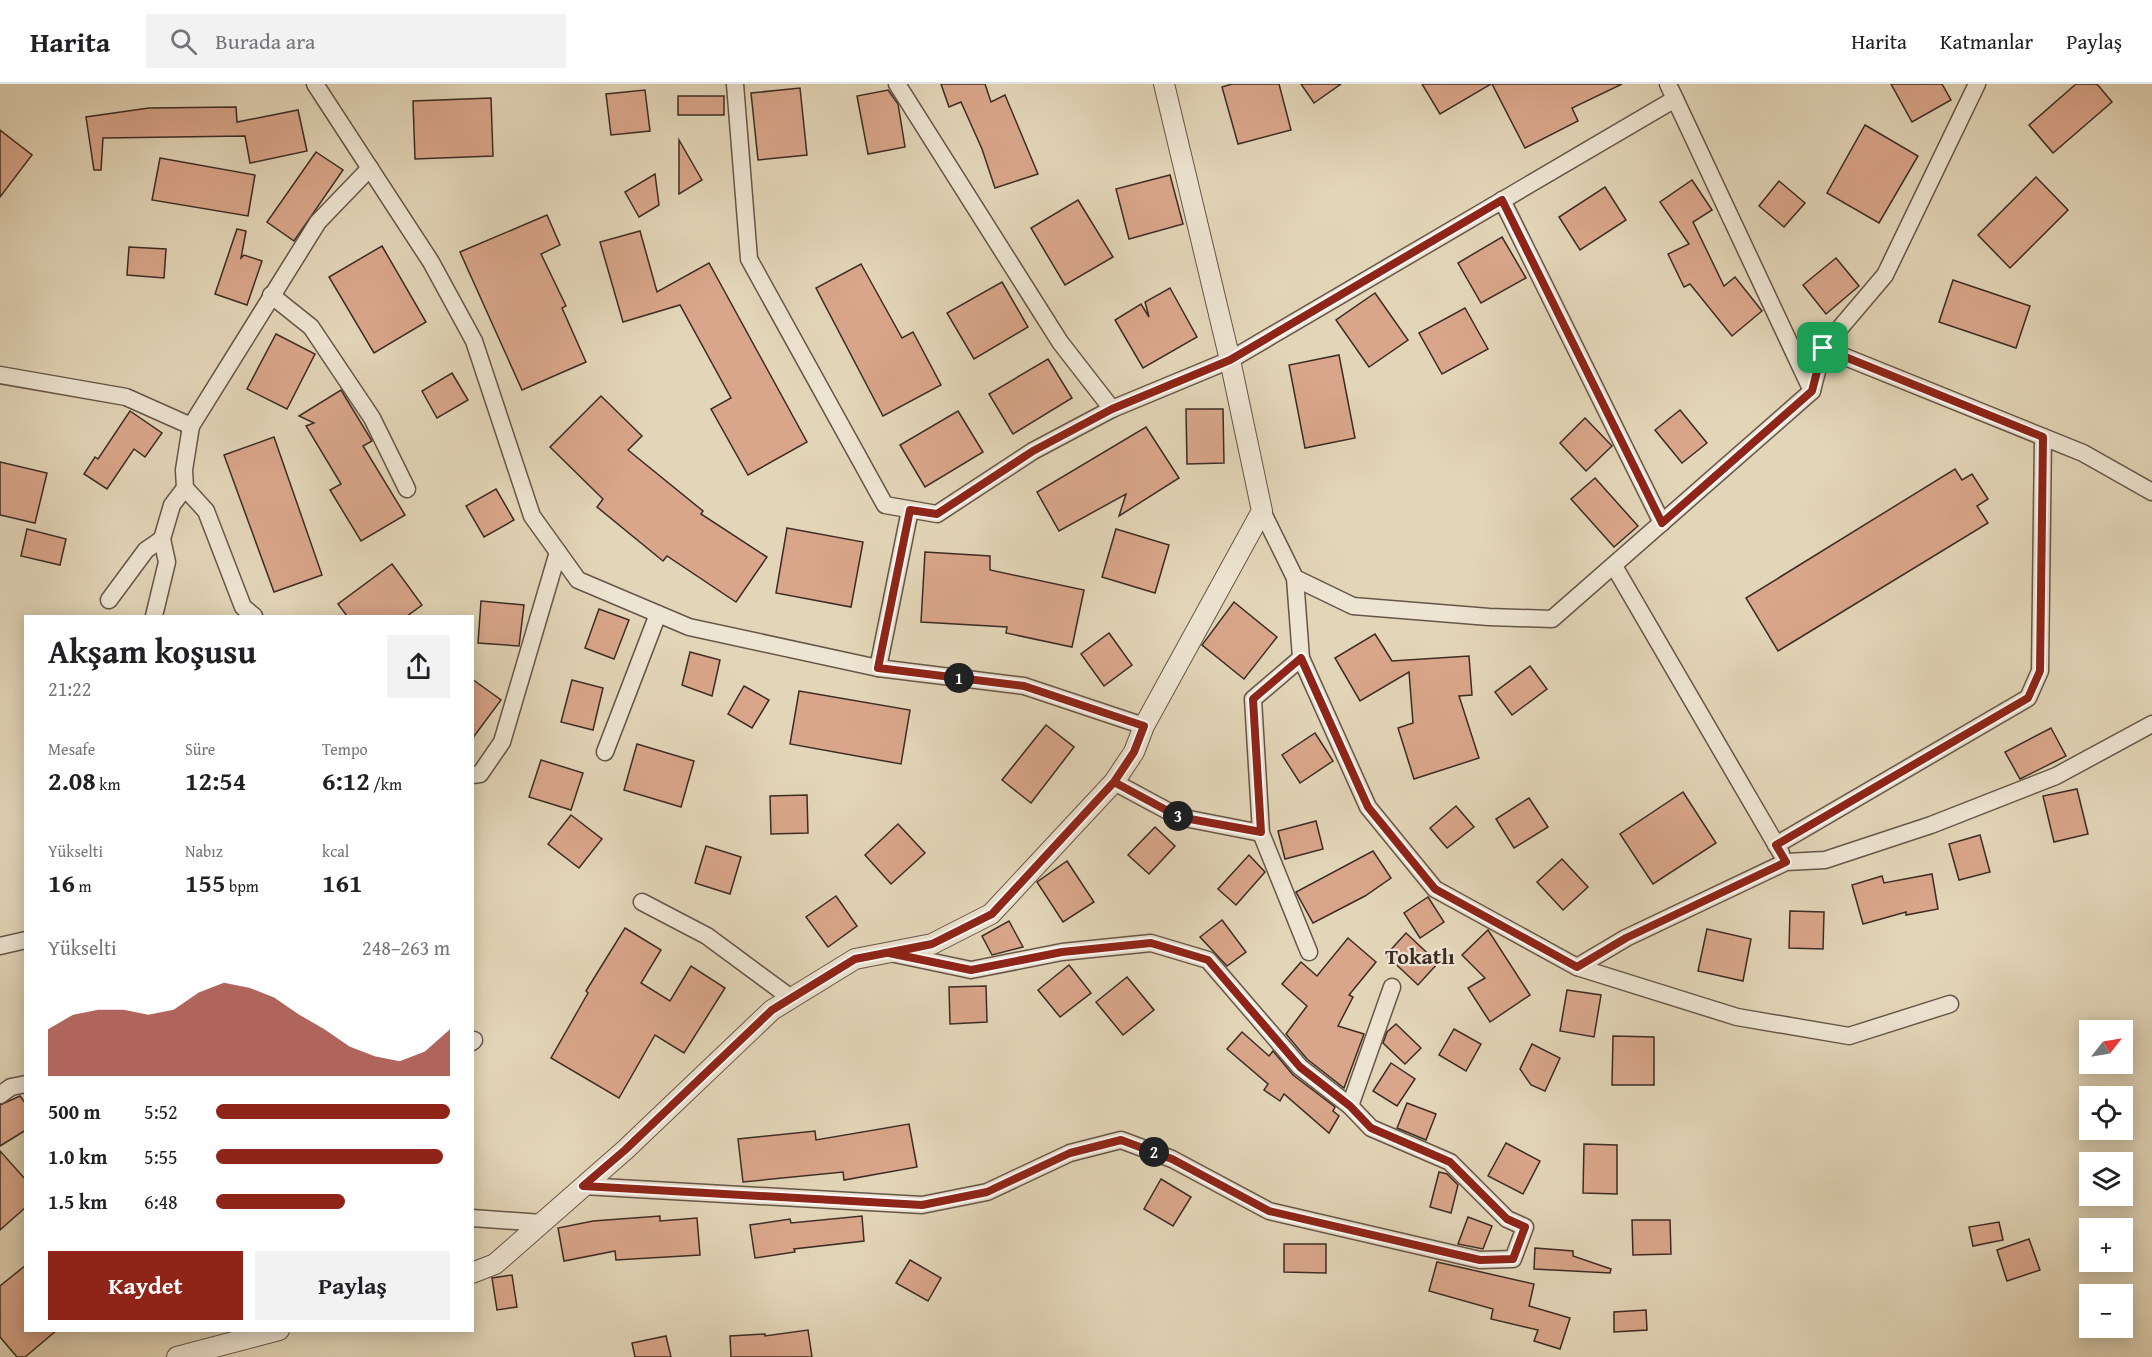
<!DOCTYPE html>
<html lang="tr">
<head>
<meta charset="utf-8">
<style>
	:root { --surface:#fff; --page:#f2f2f2; --text:#202124; --muted:#757577; --line:#e0e0e0; --accent:#8f2418 }
	body { margin:0; font-family:"Gentium Book Plus",serif; background:var(--page); color:var(--text); height:100vh; display:flex; flex-direction:column; font-size:22px; white-space:nowrap }
	* { box-sizing:border-box; margin:0 }
	p { font-size:20px; color:var(--muted) }
	.icon { flex:none; width:33px; height:33px; fill:none; stroke:currentColor; stroke-width:2; stroke-linecap:round; stroke-linejoin:round }
	.map { position:relative; flex:1; overflow:hidden }
	.drawer { position:absolute; left:24px; top:531px; width:450px; height:717px; display:flex; flex-direction:column; background:var(--surface); border-radius:0px; box-shadow:0 3px 15px #0003 }
	.drawer>* { flex:none }
	.needle { width:39px; rotate:59deg }
	.tools { position:absolute; left:2079px; top:936px; display:grid; gap:12px }
	.tools a { display:grid; place-items:center; width:54px; height:54px; border-radius:0px; background:var(--surface); box-shadow:0 3px 15px #0003; font-size:30px }
	.pin { position:absolute; display:grid; place-items:center; width:51px; height:51px; color:#fff; margin:-26px; border-radius:12px; box-shadow:0 3px 9px #0006 }
	.km { position:absolute; width:30px; height:30px; margin:-15px; border-radius:50%; background:#222; color:#fff; font-size:16px; line-height:30px; text-align:center }
	.round { display:grid; place-items:center; flex:none; width:63px; height:63px; border-radius:0px; background:var(--page) }
	.summary { display:flex; align-items:center; justify-content:space-between; height:102px; padding:0 24px }
	h1 { font-size:33px; font-weight:800; line-height:45px }
	.figures { display:grid; grid-template-columns:repeat(3,1fr); gap:9px; height:102px; padding:6px 24px }
	.figures div { display:grid; align-content:center }
	.figures b { font-size:26px; font-weight:800 }
	.figures small { font-size:16px; font-weight:400 }
	.figures p { font-size:16px }
	.chart { height:168px; padding:12px 24px }
	.chart p { display:flex; justify-content:space-between }
	.chart svg { width:100%; height:108px; margin-top:6px; fill:var(--accent); opacity:.7 }
	.primary-button { display:flex; gap:12px; margin-top:auto; padding:12px 24px }
	.primary-button a { flex:1; height:69px; border-radius:0px; background:var(--accent); color:#fff; font-size:24px; font-weight:800; line-height:69px; text-align:center }
	.primary-button a+a { background:var(--page); color:var(--text) }
	ul { padding:0 24px; list-style:none; font-size:20px }
	li { display:grid; grid-template-columns:96px 72px 1fr; align-items:center; height:45px }
	li i { height:15px; border-radius:8px; background:var(--accent) }
	header { display:flex; align-items:center; gap:36px; box-sizing:border-box; height:84px; padding:0 30px; background:var(--surface); border-bottom:2px solid var(--line) }
	header strong { font-size:28px }
	nav { display:flex; gap:33px; margin-inline-start:auto; font-size:21px }
	.search { width:420px; height:54px; background:var(--page); display:flex; align-items:center; gap:15px; box-sizing:border-box; padding:0 21px; border-radius:0px; color:var(--muted); font-size:22px }
	.map>svg:first-child { display:block }
</style>
</head>
<body>
<header>
<strong>Harita</strong>
<div class="search"><svg class="icon" aria-label="search" viewBox="0 0 24 24"><circle cx="10" cy="10" r="6"/><path d="M15 15l6 6"/></svg>Burada ara</div>
<nav><a>Harita</a><a>Katmanlar</a><a>Paylaş</a></nav>
</header>
<div class="map">
<svg width="2152" height="1273" viewBox="0 0 2152 1273">
	<rect width="100%" height="100%" fill="#e3d6b8"/>
	<filter id="stains"><feTurbulence type="fractalNoise" baseFrequency=".00333" numOctaves="4"/><feColorMatrix values="0 0 0 0 .2 0 0 0 0 .09 0 0 0 0 .02 0 0 0 .5 -.17"/></filter>
	<radialGradient id="worn" r=".72"><stop offset=".6" stop-color="#630" stop-opacity="0"/><stop offset="1" stop-color="#630" stop-opacity=".3"/></radialGradient>
	<g fill="#daa68b" stroke="#3d2c24" stroke-width="1.5">
		<path d="M941 0H985L991 18 1005 11 1038 90 995 104 982 65 961 18 949 23Z"/>
		<path d="M1232 0H1279L1291 46 1238 60 1222 3Z"/>
		<path d="M1301 0H1341L1314 19Z"/>
		<path d="M1422 0H1491L1440 30Z"/>
		<path d="M1492 0H1622L1572 24 1578 37 1525 64Z"/>
		<path d="M1891 0H1942L1951 16 1912 38Z"/>
		<path d="M2076 0H2097L2112 18 2053 69 2029 41Z"/>
		<path d="M800 4 807 71 758 76 751 9Z"/>
		<path d="M645 6 650 47 611 51 606 10Z"/>
		<path d="M888 6 898 20 905 63 868 70 857 12Z"/>
		<rect x="678" y="12" width="46" height="19"/>
		<path d="M491 14 493 72 415 75 413 17Z"/>
		<path d="M236 23 237 38 298 26 307 67 250 79 245 52 103 54 101 86H94L86 33 149 24Z"/>
		<path d="M1865 41 1918 72 1879 139 1827 109Z"/>
		<path d="M0 46 32 71 0 113Z"/>
		<path d="M679 56 702 96 679 110Z"/>
		<path d="M316 68 343 86 294 157 267 138Z"/>
		<path d="M160 74 255 91 248 132 152 116Z"/>
		<path d="M655 90 659 121 639 133 625 108Z"/>
		<path d="M1170 91 1183 140 1129 155 1116 105Z"/>
		<path d="M2036 93 2068 126 2010 184 1978 151Z"/>
		<path d="M1692 96 1712 126 1693 138 1724 202 1735 193 1762 227 1732 252 1690 200 1684 203 1668 170 1689 160 1660 118Z"/>
		<path d="M1779 97 1805 119 1784 143 1759 122Z"/>
		<path d="M1605 103 1626 136 1580 166 1559 133Z"/>
		<path d="M1078 116 1113 173 1065 201 1031 144Z"/>
		<path d="M547 131 560 161 541 170 566 222 562 224 586 278 522 306 460 168Z"/>
		<path d="M237 145 246 147 241 174 244 171 262 177 247 221 215 210Z"/>
		<path d="M640 147 657 208 709 179 807 358 748 391 711 325 731 314 680 221 623 238 600 158Z"/>
		<path d="M1502 153 1526 194 1481 219 1458 179Z"/>
		<path d="M382 162 426 238 374 269 329 193Z"/>
		<path d="M129 163 166 165 164 194 127 191Z"/>
		<path d="M1836 174 1859 202 1826 230 1803 201Z"/>
		<path d="M861 180 902 254 913 248 941 301 883 332 816 204Z"/>
		<path d="M1953 196 2030 222 2016 264 1939 238Z"/>
		<path d="M1002 198 1028 243 974 275 947 229Z"/>
		<path d="M1170 204 1197 253 1143 284 1115 236 1141 220 1149 233 1145 218Z"/>
		<path d="M1375 209 1408 256 1369 283 1336 236Z"/>
		<path d="M1465 224 1488 265 1442 290 1419 249Z"/>
		<path d="M276 250 315 270 287 325 247 305Z"/>
		<path d="M1339 271 1355 354 1305 364 1289 281Z"/>
		<path d="M1048 275 1072 314 1013 350 989 310Z"/>
		<path d="M452 289 468 316 437 334 422 307Z"/>
		<path d="M341 306 372 357 363 362 405 431 361 457 330 406 341 400 306 342 314 339 299 332Z"/>
		<path d="M601 312 642 352 628 366 703 427 701 430 767 473 736 518 667 472 663 477 597 423 603 415 550 363Z"/>
		<path d="M1186 325H1223L1224 379 1187 380Z"/>
		<path d="M1680 326 1707 359 1682 379 1655 346Z"/>
		<path d="M130 327 162 349 145 373 134 365 107 405 84 390 95 373 98 375Z"/>
		<path d="M958 327 983 368 925 403 900 361Z"/>
		<path d="M1585 334 1612 362 1586 387 1560 359Z"/>
		<path d="M1146 343 1179 394 1119 432 1126 410 1059 447 1037 408Z"/>
		<path d="M274 353 322 491 274 508 224 371Z"/>
		<path d="M0 378 47 389 35 439 0 431Z"/>
		<path d="M1955 385 1962 396 1972 390 1988 415 1977 422 1988 439 1778 567 1746 514Z"/>
		<path d="M1595 394 1638 442 1614 463 1571 415Z"/>
		<path d="M496 405 514 436 484 453 466 422Z"/>
		<path d="M787 444 863 458 851 523 776 509Z"/>
		<path d="M27 445 66 455 60 481 21 472Z"/>
		<path d="M1116 445 1169 461 1155 509 1102 493Z"/>
		<path d="M925 468 990 472V486L1084 506 1072 563 1006 549 1007 543 921 538Z"/>
		<path d="M392 480 422 521 407 532H347L338 520Z"/>
		<path d="M481 517 524 521 519 562 478 559Z"/>
		<path d="M1234 518 1277 553 1244 595 1202 561Z"/>
		<path d="M599 525 629 536 614 575 585 564Z"/>
		<path d="M1109 549 1132 581 1104 602 1081 570Z"/>
		<path d="M1375 550 1392 577 1469 572 1472 611 1459 612 1479 674 1414 695 1398 644 1413 639 1409 588 1360 617 1335 574Z"/>
		<path d="M690 568 720 576 712 612 682 601Z"/>
		<path d="M1530 582 1547 605 1512 631 1495 608Z"/>
		<path d="M472 595 501 616 472 655Z"/>
		<path d="M572 596 603 604 593 646 561 638Z"/>
		<path d="M744 602 769 616 752 644 728 630Z"/>
		<path d="M799 607 910 626 901 680 790 660Z"/>
		<path d="M1046 641 1074 663 1031 719 1002 696Z"/>
		<path d="M2051 644 2066 672 2020 695 2005 668Z"/>
		<path d="M1315 649 1333 677 1300 699 1282 671Z"/>
		<path d="M637 660 694 677 681 723 624 706Z"/>
		<path d="M541 676 583 689 571 726 529 713Z"/>
		<path d="M2077 705 2088 750 2054 758 2043 712Z"/>
		<path d="M1683 708 1716 759 1653 800 1620 750Z"/>
		<path d="M807 711 808 749 771 750 770 712Z"/>
		<path d="M1529 714 1548 743 1514 764 1496 735Z"/>
		<path d="M1456 722 1474 743 1447 764 1430 744Z"/>
		<path d="M571 731 602 755 579 784 548 760Z"/>
		<path d="M1316 737 1323 765 1285 775 1278 747Z"/>
		<path d="M898 740 925 769 891 800 865 771Z"/>
		<path d="M1155 743 1175 762 1149 790 1128 771Z"/>
		<path d="M1980 751 1990 788 1959 796 1949 760Z"/>
		<path d="M706 762 741 773 730 810 695 799Z"/>
		<path d="M1373 767 1391 794 1365 812 1313 839 1296 808Z"/>
		<path d="M1249 771 1265 788 1236 821 1218 805Z"/>
		<path d="M1562 775 1588 803 1563 826 1537 798Z"/>
		<path d="M1067 777 1094 818 1063 838 1037 798Z"/>
		<path d="M1932 790 1938 825 1906 831V828L1863 840 1852 801 1882 792 1884 799Z"/>
		<path d="M836 812 857 842 828 863 806 833Z"/>
		<path d="M1428 813 1444 838 1420 854 1404 829Z"/>
		<path d="M1790 827 1824 828 1823 865 1789 864Z"/>
		<path d="M1222 836 1246 868 1227 882 1200 853Z"/>
		<path d="M1009 837 1023 863 992 871 982 852Z"/>
		<path d="M625 844 661 866 641 899 670 917 691 882 725 904 684 969 655 951 619 1014 551 974 588 909 586 907Z"/>
		<path d="M1707 845 1751 855 1743 897 1698 887Z"/>
		<path d="M1488 846 1530 911 1490 938 1468 904 1485 894 1462 871Z"/>
		<path d="M1406 849 1438 879 1418 901 1386 871Z"/>
		<path d="M1348 854 1376 878 1349 911 1353 913 1338 942 1364 950 1344 1004 1307 975 1286 950 1307 922 1282 900 1301 878 1317 892Z"/>
		<path d="M1069 881 1091 909 1060 933 1038 906Z"/>
		<path d="M1127 893 1154 926 1123 951 1096 918Z"/>
		<path d="M986 902 987 938 950 940 949 903Z"/>
		<path d="M1567 906 1601 911 1594 953 1560 947Z"/>
		<path d="M1396 940 1421 964 1405 980 1383 959 1387 948Z"/>
		<path d="M1454 945 1481 960 1466 987 1439 971Z"/>
		<path d="M1242 948 1269 972 1273 967 1293 991 1335 1023 1333 1027 1339 1032 1329 1049 1284 1010 1280 1017 1264 1006 1268 1000 1227 965Z"/>
		<path d="M1613 952 1654 953V1001H1612Z"/>
		<path d="M1532 960 1560 974 1545 1007 1531 1001 1520 985Z"/>
		<path d="M1391 979 1415 995 1397 1022 1373 1007Z"/>
		<path d="M20 1012 26 1020V1046L0 1062V1021Z"/>
		<path d="M1407 1019 1436 1030 1426 1056 1397 1044Z"/>
		<path d="M909 1040 917 1083 844 1096 843 1088 743 1098 738 1055 815 1047 816 1056Z"/>
		<path d="M1506 1059 1540 1077 1523 1110 1488 1092Z"/>
		<path d="M1584 1060 1617 1061V1110L1583 1109Z"/>
		<path d="M0 1067 26 1096V1123L0 1146Z"/>
		<path d="M1439 1088 1447 1090 1458 1101 1451 1129 1430 1123Z"/>
		<path d="M1161 1095 1191 1113 1173 1142 1144 1125Z"/>
		<path d="M660 1132V1137L697 1134 700 1171 616 1176 615 1167 564 1177 558 1144 593 1137Z"/>
		<path d="M862 1132 864 1157 794 1165 795 1168 755 1174 750 1141 790 1135 791 1139Z"/>
		<path d="M1468 1133 1492 1142 1483 1165 1458 1160Z"/>
		<path d="M1632 1136H1670L1671 1170 1633 1171Z"/>
		<path d="M1999 1138 2003 1156 1973 1162 1969 1143Z"/>
		<path d="M2029 1155 2040 1186 2007 1197 1997 1166Z"/>
		<path d="M1284 1160H1326V1189L1284 1188Z"/>
		<path d="M1535 1164 1573 1167V1172L1611 1185 1610 1189 1534 1185Z"/>
		<path d="M910 1176 941 1194 928 1217 896 1199Z"/>
		<path d="M1437 1178 1534 1200 1529 1222 1570 1234 1560 1265 1534 1257 1538 1246 1491 1235 1493 1225 1429 1207Z"/>
		<path d="M26 1181V1246H57L25 1273H17L0 1253V1202Z"/>
		<path d="M512 1191 517 1223 497 1226 492 1194Z"/>
		<path d="M1646 1226 1647 1246 1614 1248V1228Z"/>
		<path d="M808 1246 812 1273H731L730 1252 765 1250V1252Z"/>
		<path d="M666 1252 671 1273H635L632 1259Z"/>
	</g>
	<g fill="none" stroke-linecap="round" stroke-linejoin="round">
		<g stroke="#665649" stroke-width="19">
			<g id="minor">
				<path d="M315 0 431 178 474 257 532 432 578 496 689 543 878 584 1024 602 1144 642"/>
				<path d="M735 0 749 175 885 421 937 430 1033 367 1112 325"/>
				<path d="M897 0 1060 258 1112 325 1230 276 1675 15"/>
				<path d="M1668 0 1812 307"/>
				<path d="M1502 116 1662 439"/>
				<path d="M271 211 311 243 372 334 407 405"/>
				<path d="M1823 264 2083 369 2152 408"/>
				<path d="M0 291 126 313 191 342"/>
				<path d="M1262 427 1295 494 1301 574 1368 723 1435 805 1577 883 1626 854 1786 778 1825 776 1931 741 2056 692 2152 640"/>
				<path d="M1614 482 1781 769"/>
				<path d="M1295 494 1353 522 1489 533 1552 535 1812 307 1823 264 1885 191 1977 0"/>
				<path d="M109 516 146 466 162 455"/>
				<path d="M154 532 167 478 162 455 172 421 185 404"/>
				<path d="M254 532 243 523 206 427 185 404 184 386 191 342 318 138 370 84"/>
				<path d="M1301 574 1253 615 1261 749 1309 868"/>
				<path d="M878 584 910 426"/>
				<path d="M605 668 658 530"/>
				<path d="M472 691 480 690 502 658 558 468"/>
				<path d="M1114 698 1179 733 1261 749"/>
				<path d="M1776 761 2028 614 2040 587 2043 353"/>
				<path d="M642 818 707 852 791 914"/>
				<path d="M0 862 26 856"/>
				<path d="M1577 883 1737 933 1849 952 1950 920"/>
				<path d="M472 958 474 956"/>
				<path d="M0 1011 11 1003 26 1000"/>
				<path d="M1350 1022 1392 903"/>
				<path d="M583 1102 922 1121 987 1108 1070 1069 1121 1056 1172 1075 1269 1127 1480 1176 1513 1175 1525 1143 1507 1135 1450 1078 1371 1044 1350 1022 1300 983 1208 876 1151 859 1062 868 971 886 890 869"/>
				<path d="M472 1134 542 1139"/>
			</g>
		</g>
		<g stroke="#665649" stroke-width="22">
			<g id="tertiary">
				<path d="M472 1189 495 1180 625 1066 772 926 855 875 932 860 991 830 1114 698 1134 668 1144 642 1262 427 1230 276 1164 0"/>
				<path d="M177 1273 279 1246"/>
			</g>
		</g>
		<use href="#minor" stroke="#ede4d1" stroke-width="16"/>
		<use href="#tertiary" stroke="#ede4d1" stroke-width="20"/>
	</g>
	<g fill="none" stroke-linecap="round" stroke-linejoin="round">
		<g stroke="#fff" stroke-width="12">
			<path id="route" d="M1823 264 1812 307 1662 439 1502 116 1230 276 1112 325 1033 367 937 430 910 426 878 584 1024 602 1144 642 1134 668 1114 698 992 830 932 860 855 875 772 926 625 1066 583 1102 922 1121 987 1108 1070 1069 1121 1056 1172 1075 1269 1127 1480 1176 1513 1175 1525 1143 1507 1135 1450 1078 1371 1044 1350 1022 1300 983 1208 876 1151 859 1062 868 971 886 889 869 932 860 992 830 1114 698 1179 733 1261 748 1253 615 1301 574 1368 723 1435 805 1577 883 1626 854 1786 778 1776 761 2028 614 2040 587 2043 353 1823 264"/>
		</g>
		<use href="#route" stroke="#8f2418" stroke-width="8"/>
	</g>
	<g text-anchor="middle" stroke-width="4.5" stroke-linejoin="round" paint-order="stroke">
		<g font-size="22" font-weight="bold" fill="#3d2c24" stroke="#ede4d1">
			<text x="1420" y="880">Tokatlı</text>
		</g>
	</g>
	<rect width="100%" height="100%" filter="url(#stains)"/>
	<rect width="100%" height="100%" fill="url(#worn)"/>
</svg>
<div class="tools">
<a><svg class="needle" viewBox="-14 -14 28 28"><path d="M0-13l5 13h-10z" fill="#e53935"/><path d="M0 13l5-13h-10z" fill="#757577"/></svg></a>
<a><svg class="icon" aria-label="locate" viewBox="0 0 24 24"><circle cx="12" cy="12" r="6"/><path d="M12 2v4M12 18v4M2 12h4M18 12h4"/></svg></a>
<a><svg class="icon" aria-label="layers" viewBox="0 0 24 24"><path d="M12 4l9 5-9 5-9-5zM3 14l9 5 9-5"/></svg></a>
<a>+</a>
<a>−</a>
</div>
<div class="pin" style="left:1823px;top:264px;background:#1e9e55"><svg class="icon" aria-label="arrive" viewBox="0 0 24 24"><path d="M6 21V4h12l-3 4 3 4H6"/></svg></div>
<b class="km" style="left:959px;top:594px">1</b>
<b class="km" style="left:1154px;top:1068px">2</b>
<b class="km" style="left:1178px;top:732px">3</b>
<section class="drawer">
<div class="summary"><div><h1>Akşam koşusu</h1><p>21:22</p></div><a class="round"><svg class="icon" aria-label="share" viewBox="0 0 24 24"><path d="M12 15V3M7 8l5-5 5 5M5 13v7h14v-7"/></svg></a></div>
<div class="figures">
<div><p>Mesafe</p><b>2.08<small> km</small></b></div>
<div><p>Süre</p><b>12:54</b></div>
<div><p>Tempo</p><b>6:12<small> /km</small></b></div>
</div>
<div class="figures">
<div><p>Yükselti</p><b>16<small> m</small></b></div>
<div><p>Nabız</p><b>155<small> bpm</small></b></div>
<div><p>kcal</p><b>161</b></div>
</div>
<div class="chart"><p><span>Yükselti</span>248–263 m</p>
<svg viewBox="0 0 160 44" preserveAspectRatio="none"><path d="M0 44V25L10 19L20 17L30 17L40 19L50 17L60 10L70 6L80 8L90 12L100 19L110 25L120 32L130 36L140 38L150 34L160 25V44z"/></svg>
</div>
<ul>
<li><b>500 m</b>5:52<i style="width:100%"></i></li>
<li><b>1.0 km</b>5:55<i style="width:97%"></i></li>
<li><b>1.5 km</b>6:48<i style="width:55%"></i></li>
</ul>
<div class="primary-button"><a>Kaydet</a><a>Paylaş</a></div>
</section>
</div>
</body>
</html>
